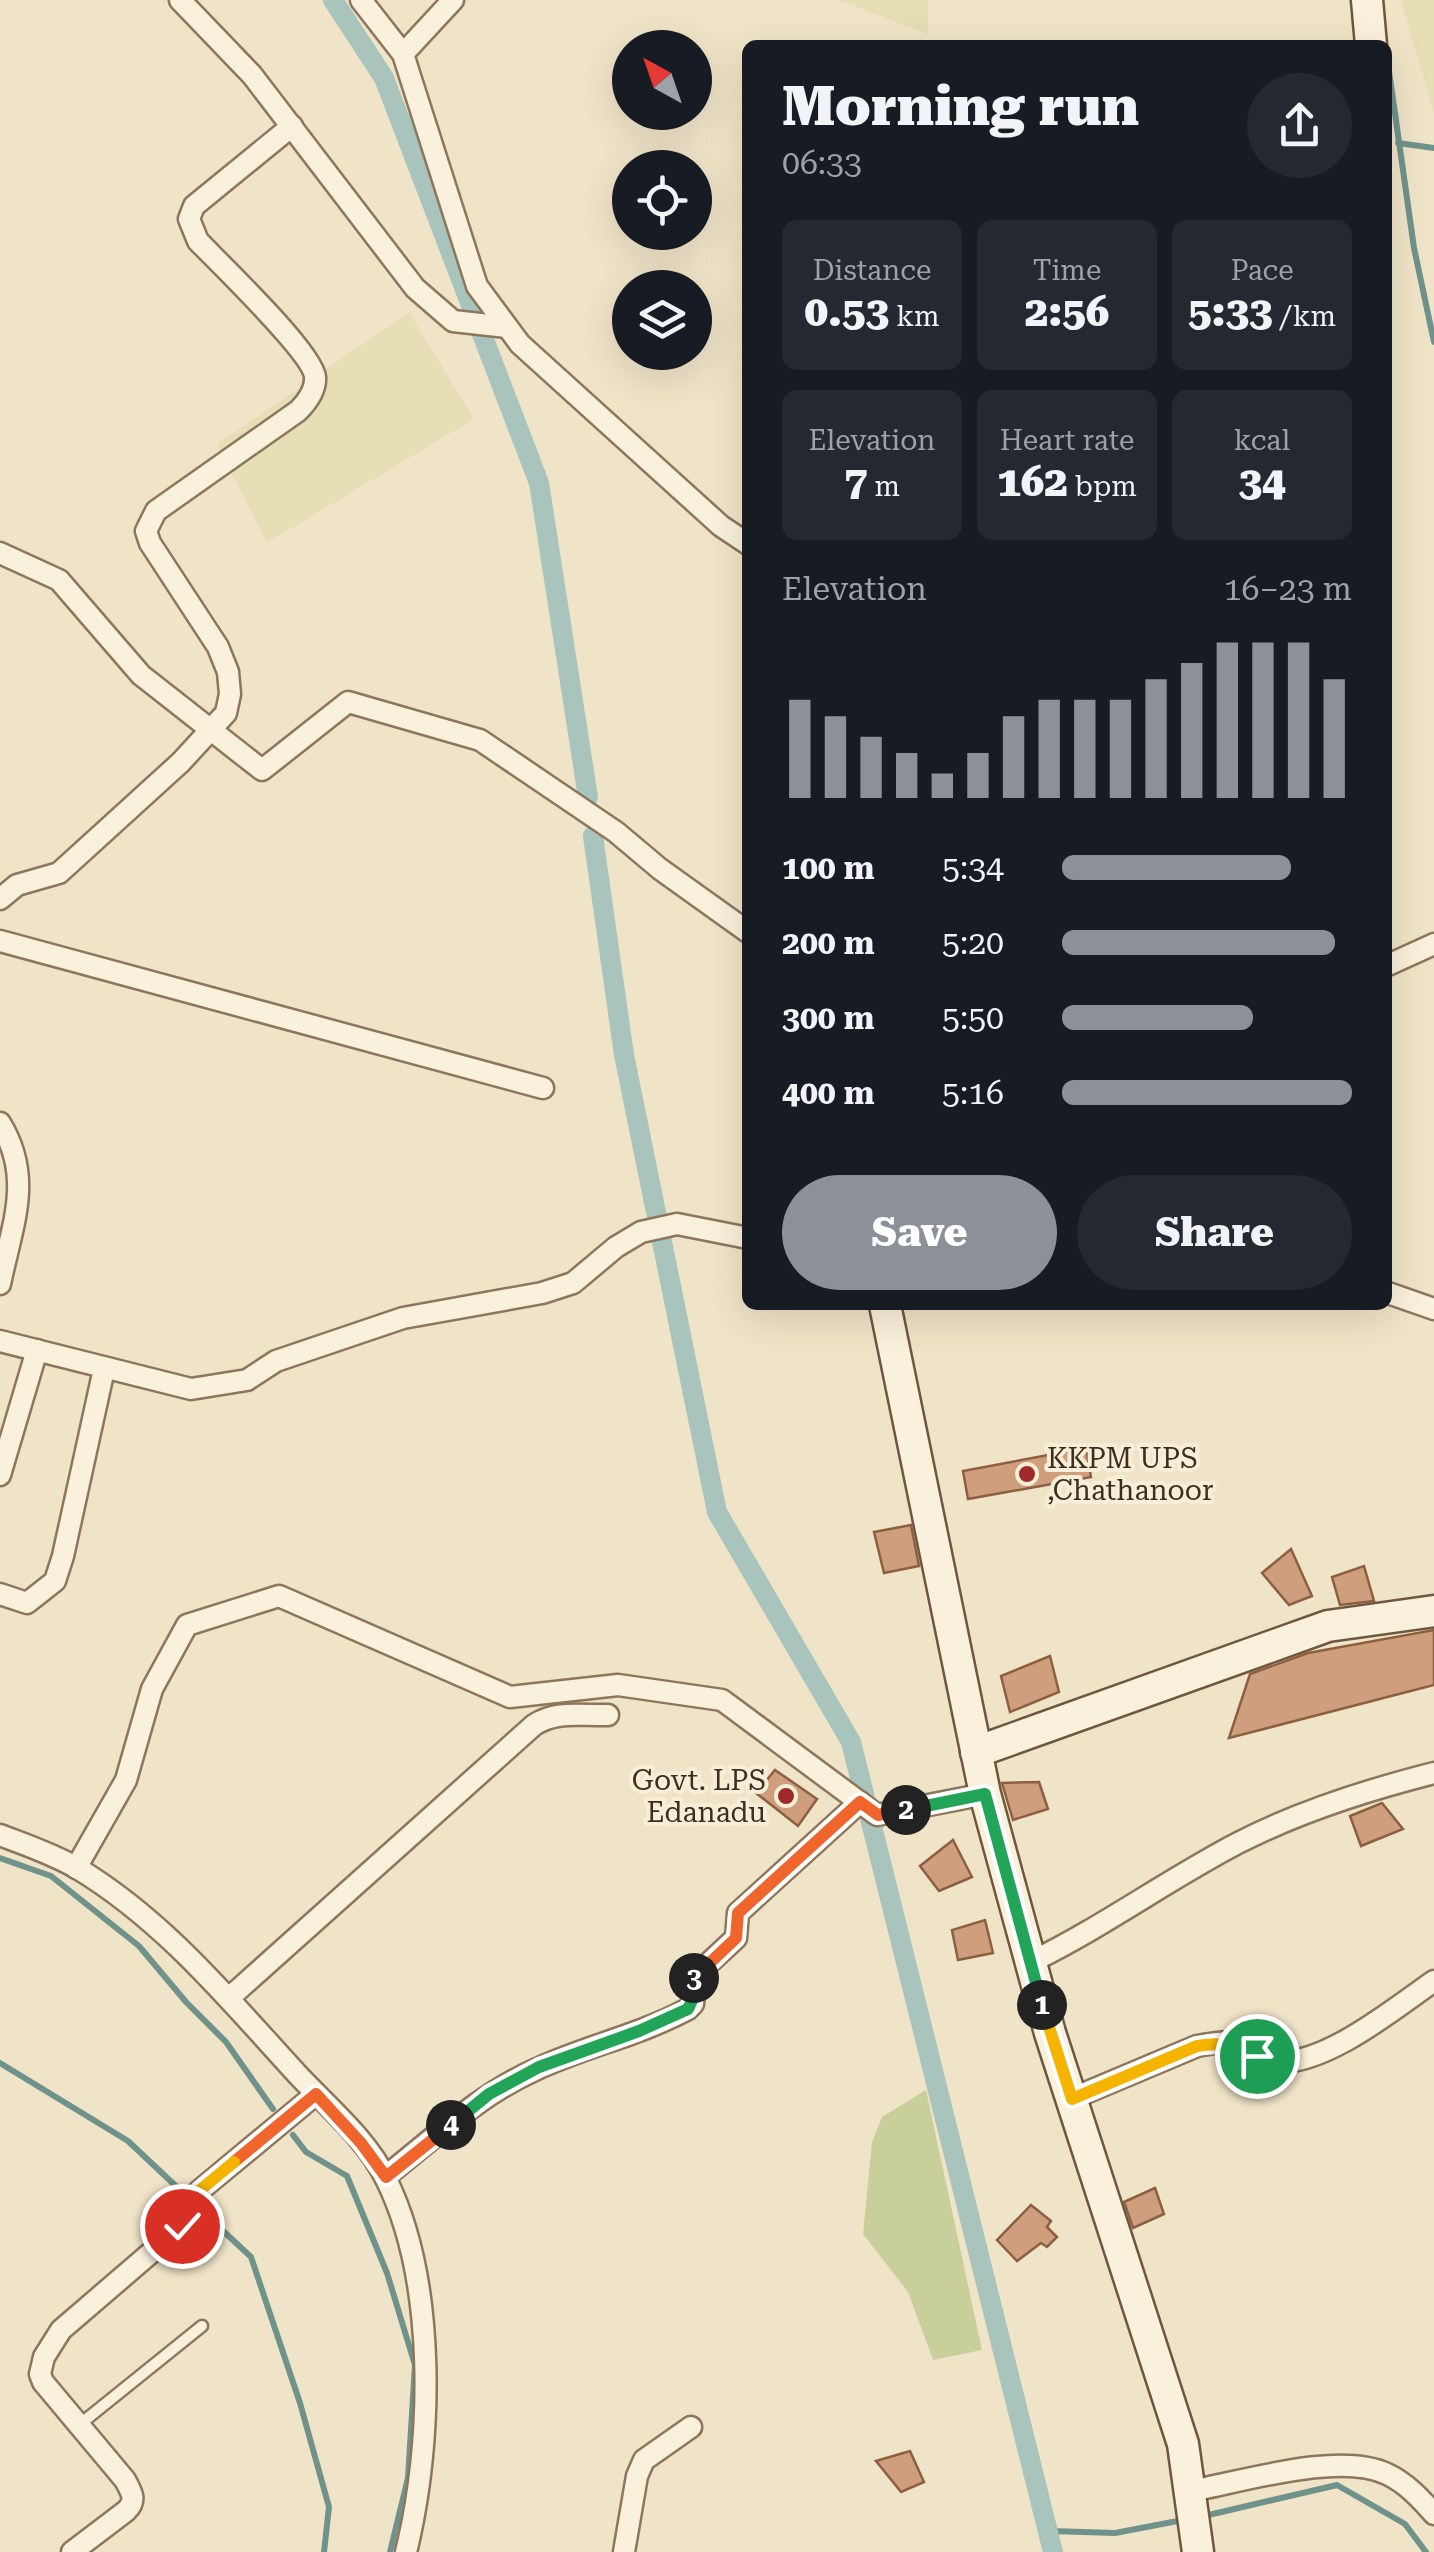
<!DOCTYPE html>
<html lang="en">
<head>
<meta charset="utf-8">
<style>
	:root { --surface:#171b24; --page:#242831; --text:#f1f3f6; --muted:#9ea1a6; --accent:#8c9099 }
	body { margin:0; font-family:"Roboto Serif",serif; background:var(--page); color:var(--text); height:100vh; display:flex; flex-direction:column; font-size:38px; white-space:nowrap }
	* { box-sizing:border-box; margin:0 }
	p { font-size:32px; color:var(--muted) }
	.icon { flex:none; width:55px; height:55px; fill:none; stroke:currentColor; stroke-width:2; stroke-linecap:round; stroke-linejoin:round }
	.map { position:relative; flex:1; overflow:hidden }
	.panel { position:absolute; left:742px; top:40px; width:650px; height:1270px; display:flex; flex-direction:column; background:var(--surface); border-radius:15px; box-shadow:0 10px 40px #0002 }
	.panel>* { flex:none }
	.needle { width:65px; rotate:320deg }
	.controls { position:absolute; left:612px; top:30px; display:grid; gap:20px }
	.controls a { display:grid; place-items:center; width:100px; height:100px; border-radius:50%; background:var(--surface); box-shadow:0 10px 40px #0002; font-size:50px }
	.pin { position:absolute; display:grid; place-items:center; width:85px; height:85px; color:#fff; margin:-42px; border:5px solid #fff; border-radius:50%; box-shadow:0 2px 10px #0007 }
	.km { position:absolute; width:50px; height:50px; margin:-25px; border-radius:50%; background:#222; color:#fff; font-size:28px; line-height:50px; text-align:center }
	.round { display:grid; place-items:center; flex:none; width:105px; height:105px; border-radius:52px; background:var(--page) }
	.overview { display:flex; align-items:center; justify-content:space-between; height:170px; padding:0 40px }
	h1 { font-size:55px; font-weight:800; line-height:75px }
	.metrics { display:grid; grid-template-columns:repeat(3,1fr); gap:15px; height:170px; padding:10px 40px }
	.metrics div { display:grid; align-content:center; border-radius:15px; background:var(--page); text-align:center }
	.metrics b { font-size:42px; font-weight:800 }
	.metrics small { font-size:28px; font-weight:400 }
	.metrics p { font-size:28px }
	.chart { height:280px; padding:20px 40px }
	.chart p { display:flex; justify-content:space-between }
	.chart svg { width:100%; height:180px; margin-top:10px; stroke:var(--accent); stroke-width:6 }
	.cta { display:flex; gap:20px; margin-top:auto; padding:20px 40px }
	.cta a { flex:1; height:115px; border-radius:60px; background:var(--accent); color:#fff; font-size:40px; font-weight:800; line-height:115px; text-align:center }
	.cta a+a { background:var(--page); color:var(--text) }
	ul { padding:0 40px; list-style:none; font-size:32px }
	li { display:grid; grid-template-columns:160px 120px 1fr; align-items:center; height:75px }
	li i { height:25px; border-radius:12px; background:var(--accent) }
	.map>svg:first-child { display:block }
</style>
</head>
<body>
<div class="map">
<svg width="1434" height="2552" viewBox="0 0 1434 2552">
	<rect width="100%" height="100%" fill="#f0e4c8"/>
	<g fill="#e6deb5">
		<path d="M838 0H928V34Z"/>
		<path d="M1401 0H1434V114Z"/>
		<path d="M409 312 474 419 267 543 217 444Z"/>
	</g>
	<path fill="#c9cf9b" d="M926 2090 982 2350 933 2360 908 2292 863 2234 872 2142 882 2117Z"/>
	<g fill="none" stroke-linecap="round" stroke-linejoin="round">
		<g stroke="#6f938a" stroke-width="6">
			<path d="M1388 64 1414 248 1434 342"/>
			<path d="M1398 143 1434 148"/>
			<path d="M0 1858 51 1876 139 1946 186 2002 226 2042 273 2109"/>
			<path d="M0 2063 128 2141 180 2190"/>
			<path d="M293 2135 306 2152 347 2176 387 2273 415 2365 408 2478 390 2552"/>
			<path d="M205 2214 251 2257 300 2403 329 2507 324 2552"/>
			<path d="M1200 2517 1337 2485 1405 2524 1426 2552"/>
			<path d="M1050 2531 1115 2533 1183 2520"/>
		</g>
		<g stroke="#a9c4bc" stroke-width="20">
			<path d="M333 0 384 78 539 483 588 797"/>
			<path d="M593 836 624 1055 717 1512 851 1742 1053 2552"/>
		</g>
	</g>
	<g fill="#cf9f7d" stroke="#8d5f41" stroke-width="2.5">
		<path d="M1086 1448 1091 1477 968 1499 963 1471Z"/>
		<path d="M911 1525 919 1566 884 1573 874 1532Z"/>
		<path d="M1291 1549 1312 1596 1289 1605 1262 1573Z"/>
		<path d="M1364 1566 1374 1601 1340 1605 1332 1577Z"/>
		<path d="M1434 1630V1685L1229 1738 1250 1674 1308 1653Z"/>
		<path d="M1050 1656 1059 1692 1010 1712 1001 1676Z"/>
		<path d="M775 1770 817 1799 798 1826 756 1793Z"/>
		<path d="M1039 1782 1048 1809 1013 1820 1002 1783Z"/>
		<path d="M1382 1803 1403 1829 1361 1846 1350 1816Z"/>
		<path d="M953 1840 972 1877 939 1891 920 1866Z"/>
		<path d="M985 1920 993 1953 958 1960 952 1930Z"/>
		<path d="M1155 2188 1164 2214 1133 2228 1124 2202Z"/>
		<path d="M1031 2205 1051 2221 1047 2227 1057 2237 1047 2247 1041 2243 1017 2261 997 2240Z"/>
		<path d="M910 2451 924 2482 901 2492 876 2461Z"/>
	</g>
	<g fill="none" stroke-linecap="round" stroke-linejoin="round">
		<g stroke="#8d765c" stroke-width="15">
			<path id="lane" d="M79 2425 202 2326"/>
		</g>
		<g stroke="#8d765c" stroke-width="25">
			<g id="street">
				<path d="M180 0 252 75 415 288 453 321 507 327"/>
				<path d="M361 0 403 54 477 286 520 344 721 526 748 544"/>
				<path d="M403 54 453 0"/>
				<path d="M0 553 59 580 141 675 262 770 348 702 480 740 616 832 660 869 748 932"/>
				<path d="M0 899 17 885 59 873 181 762 226 713 230 694 228 672 218 647 150 543 146 531 156 511 298 411C307 402 316 390 315 377 313 353 219 263 198 241L189 219 194 206 292 126"/>
				<path d="M0 941 543 1088"/>
				<path d="M1388 965 1434 944"/>
				<path d="M0 1123C34 1178 12 1225 0 1284"/>
				<path d="M1388 1293 1434 1309"/>
				<path d="M0 1341 191 1389 247 1380 276 1361 403 1318 542 1293 573 1283 616 1247 641 1232 677 1224 748 1238"/>
				<path d="M0 1475 37 1350"/>
				<path d="M0 1594 27 1603 55 1581 63 1556 104 1369"/>
				<path d="M0 1835C26 1845 53 1854 77 1868 165 1921 229 2000 298 2075 327 2106 367 2139 386 2179 437 2282 433 2443 406 2552"/>
				<path d="M76 1868 126 1780 152 1689 187 1625 279 1596 510 1697 618 1685 722 1700 877 1815 985 1794"/>
				<path d="M1031 1962C1103 1927 1167 1880 1238 1843 1300 1811 1367 1790 1434 1773"/>
				<path d="M229 1998 534 1725C557 1710 582 1716 608 1715"/>
				<path d="M1071 2099 1197 2046C1210 2044 1223 2040 1235 2045 1250 2050 1262 2061 1278 2062 1327 2064 1395 2008 1434 1981"/>
				<path d="M385 2177C434 2138 480 2094 537 2069 586 2046 640 2035 688 2009L693 2004 696 1975 736 1938 738 1913 860 1802"/>
				<path d="M1190 2491C1242 2482 1339 2451 1387 2474 1406 2483 1420 2498 1434 2514"/>
				<path d="M72 2552 126 2511C137 2500 132 2493 125 2480L43 2382 40 2374 44 2357 61 2330 182 2226 199 2191 316 2094"/>
				<path d="M624 2552 637 2476 644 2460 691 2427"/>
			</g>
		</g>
		<g stroke="#6f573f" stroke-width="35">
			<g id="secondary">
				<path d="M1367 0 1371 45"/>
				<path d="M885 1305 985 1794 1050 2033 1183 2444 1198 2552"/>
				<path d="M976 1752 1328 1626 1434 1611"/>
			</g>
		</g>
		<use href="#lane" stroke="#faf1dc" stroke-width="10"/>
		<use href="#street" stroke="#faf1dc" stroke-width="20"/>
		<use href="#secondary" stroke="#faf1dc" stroke-width="30"/>
	</g>
	<g fill="none" stroke-linecap="round" stroke-linejoin="round">
		<g stroke="#fff" stroke-width="20">
			<path id="split-1" d="M1042 2005 1072 2099 1197 2046C1222 2042 1235 2045 1257 2056"/>
		</g>
		<g stroke="#fff" stroke-width="20">
			<path id="split-2" d="M906 1810 985 1794 1042 2005"/>
		</g>
		<g stroke="#fff" stroke-width="20">
			<path id="split-3" d="M694 1978 736 1938 738 1913 860 1802 878 1815 906 1810"/>
		</g>
		<g stroke="#fff" stroke-width="20">
			<path id="split-4" d="M451 2125 489 2094 539 2067 639 2031 688 2009 694 1996V1978"/>
		</g>
		<g stroke="#fff" stroke-width="20">
			<path id="split-5" d="M234 2162 316 2094 361 2143 386 2177 451 2125"/>
		</g>
		<g stroke="#fff" stroke-width="20">
			<path id="split-6" d="M182 2226 199 2191 234 2162"/>
		</g>
		<use href="#split-1" stroke="#f5b400" stroke-width="12"/>
		<use href="#split-2" stroke="#22a559" stroke-width="12"/>
		<use href="#split-3" stroke="#f0652b" stroke-width="12"/>
		<use href="#split-4" stroke="#22a559" stroke-width="12"/>
		<use href="#split-5" stroke="#f0652b" stroke-width="12"/>
		<use href="#split-6" stroke="#f5b400" stroke-width="12"/>
	</g>
	<g fill="#9e2a2b" stroke="#f7eed8" stroke-width="4">
		<circle cx="1027" cy="1474" r="10"/>
		<circle cx="786" cy="1796" r="10"/>
	</g>
	<g text-anchor="middle" stroke-width="8" stroke-linejoin="round" paint-order="stroke">
		<g font-size="28" fill="#3d2e20" stroke="#f7eed8" text-anchor="start">
			<text x="1047" y="1468">KKPM UPS<tspan x="1047" dy="32">,Chathanoor</tspan></text>
			<text x="766" y="1790" text-anchor="end">Govt. LPS<tspan x="766" dy="32">Edanadu</tspan></text>
		</g>
	</g>
</svg>
<div class="controls">
<a><svg class="needle" viewBox="-14 -14 28 28"><path d="M0-13l5 13h-10z" fill="#e53935"/><path d="M0 13l5-13h-10z" fill="#9ea1a6"/></svg></a>
<a><svg class="icon" aria-label="locate" viewBox="0 0 24 24"><circle cx="12" cy="12" r="6"/><path d="M12 2v4M12 18v4M2 12h4M18 12h4"/></svg></a>
<a><svg class="icon" aria-label="layers" viewBox="0 0 24 24"><path d="M12 4l9 5-9 5-9-5zM3 14l9 5 9-5"/></svg></a>
</div>
<div class="pin" style="left:1257px;top:2056px;background:#1e9e55"><svg class="icon" aria-label="arrive" viewBox="0 0 24 24"><path d="M6 21V4h12l-3 4 3 4H6"/></svg></div>
<div class="pin" style="left:182px;top:2226px;background:#d93025"><svg class="icon" aria-label="check" viewBox="0 0 24 24"><path d="M5 12l5 5 9-10"/></svg></div>
<b class="km" style="left:1042px;top:2005px">1</b>
<b class="km" style="left:906px;top:1810px">2</b>
<b class="km" style="left:694px;top:1978px">3</b>
<b class="km" style="left:451px;top:2125px">4</b>
<section class="panel">
<div class="overview"><div><h1>Morning run</h1><p>06:33</p></div><a class="round"><svg class="icon" aria-label="share" viewBox="0 0 24 24"><path d="M12 15V3M7 8l5-5 5 5M5 13v7h14v-7"/></svg></a></div>
<div class="metrics">
<div><p>Distance</p><b>0.53<small> km</small></b></div>
<div><p>Time</p><b>2:56</b></div>
<div><p>Pace</p><b>5:33<small> /km</small></b></div>
</div>
<div class="metrics">
<div><p>Elevation</p><b>7<small> m</small></b></div>
<div><p>Heart rate</p><b>162<small> bpm</small></b></div>
<div><p>kcal</p><b>34</b></div>
</div>
<div class="chart"><p><span>Elevation</span>16–23 m</p>
<svg viewBox="0 0 160 44" preserveAspectRatio="none"><path d="M5 44V20M15 44V24M25 44V29M35 44V33M45 44V38M55 44V33M65 44V24M75 44V20M85 44V20M95 44V20M105 44V15M115 44V11M125 44V6M135 44V6M145 44V6M155 44V15"/></svg>
</div>
<ul>
<li><b>100 m</b>5:34<i style="width:79%"></i></li>
<li><b>200 m</b>5:20<i style="width:94%"></i></li>
<li><b>300 m</b>5:50<i style="width:66%"></i></li>
<li><b>400 m</b>5:16<i style="width:100%"></i></li>
</ul>
<div class="cta"><a>Save</a><a>Share</a></div>
</section>
</div>
</body>
</html>
